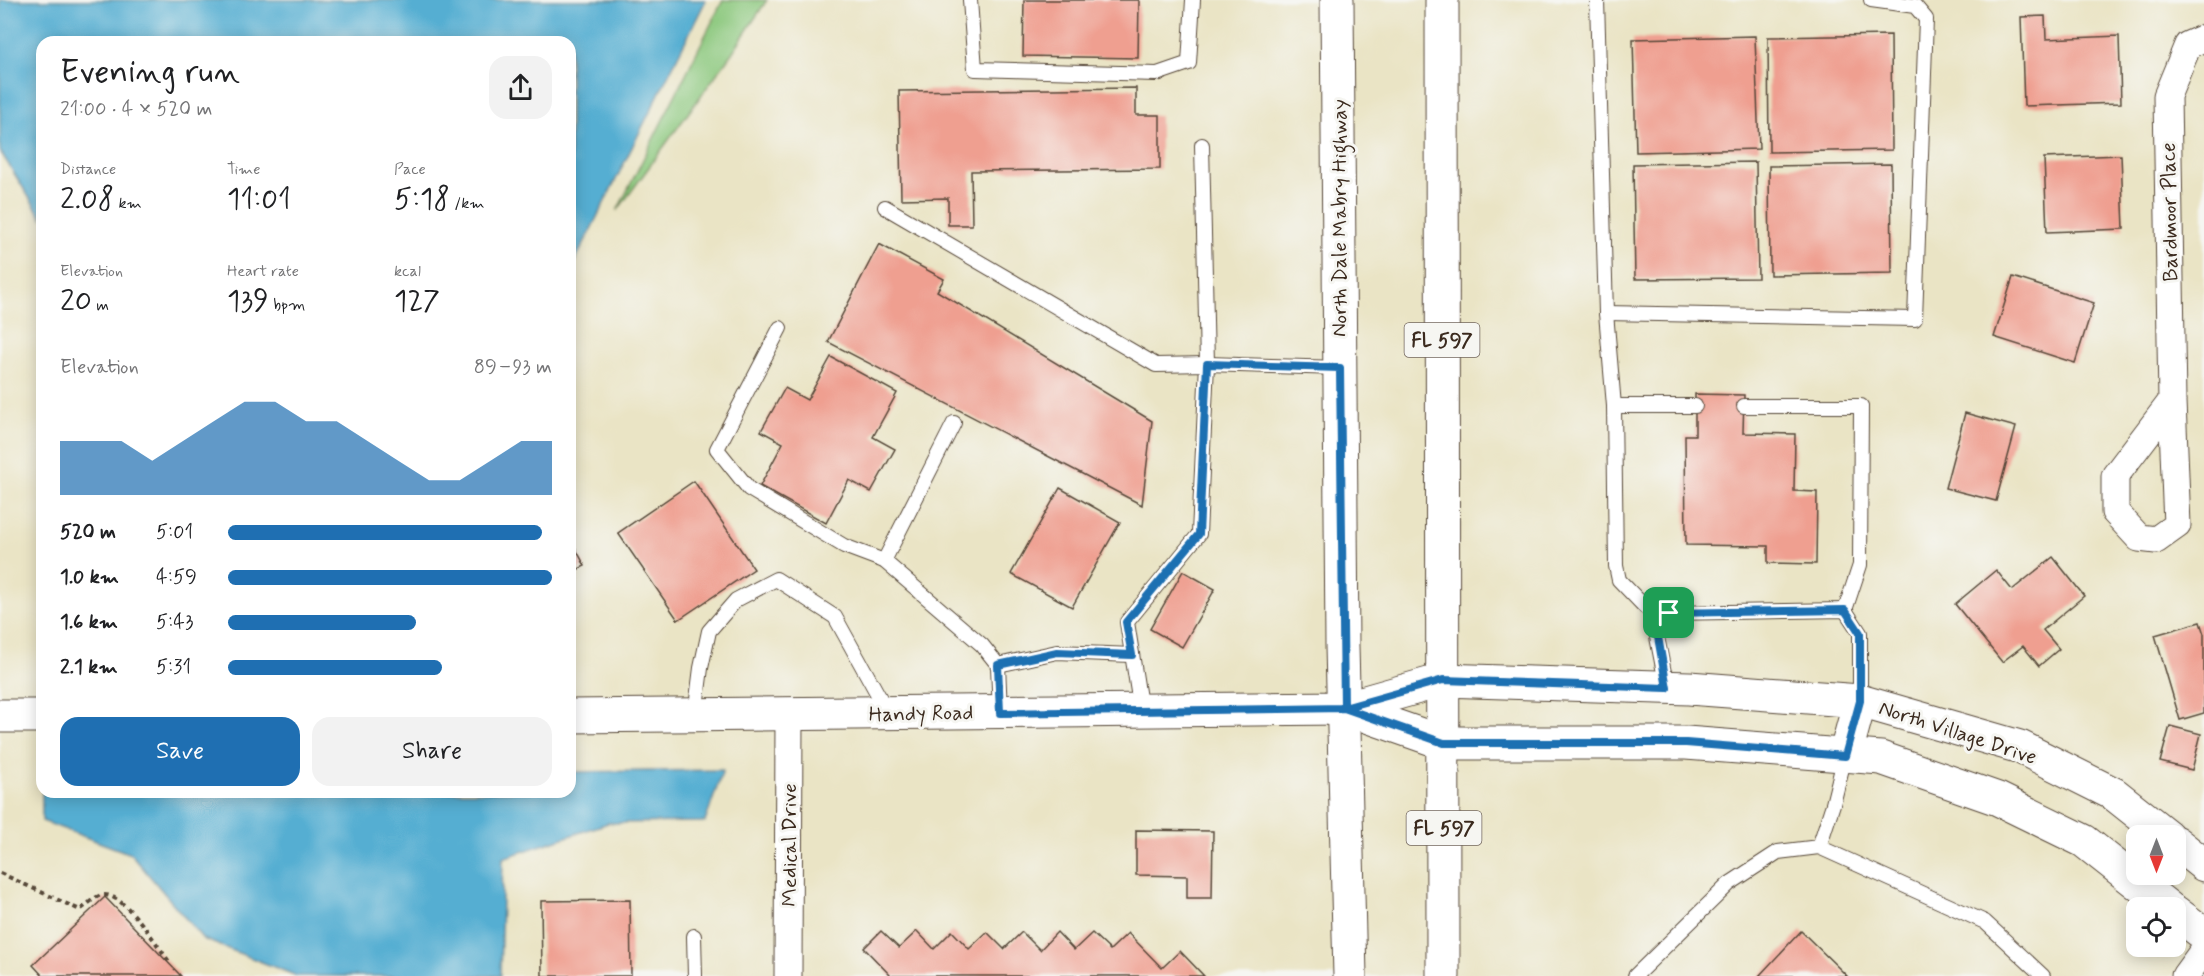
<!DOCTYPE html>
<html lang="en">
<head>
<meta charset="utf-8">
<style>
	:root { --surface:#fff; --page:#f2f2f2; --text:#202124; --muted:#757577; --accent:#1f6fb2 }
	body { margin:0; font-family:Mynerve,sans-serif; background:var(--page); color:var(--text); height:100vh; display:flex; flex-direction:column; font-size:22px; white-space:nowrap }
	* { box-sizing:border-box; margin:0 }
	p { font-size:20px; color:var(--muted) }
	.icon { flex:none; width:33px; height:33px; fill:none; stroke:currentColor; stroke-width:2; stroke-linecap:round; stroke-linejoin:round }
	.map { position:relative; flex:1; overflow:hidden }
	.panel { position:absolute; left:36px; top:36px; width:540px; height:762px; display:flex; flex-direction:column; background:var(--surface); border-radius:18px; box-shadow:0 3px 15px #0003 }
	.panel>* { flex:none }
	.needle { width:39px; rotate:180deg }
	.fabs { position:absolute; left:2126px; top:825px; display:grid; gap:12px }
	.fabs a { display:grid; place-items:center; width:60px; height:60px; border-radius:12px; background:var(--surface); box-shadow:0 3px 15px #0003; font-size:30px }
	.pin { position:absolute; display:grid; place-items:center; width:51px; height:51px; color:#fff; margin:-26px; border-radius:12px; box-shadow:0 3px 9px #0006 }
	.round { display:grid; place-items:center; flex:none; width:63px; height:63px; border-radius:18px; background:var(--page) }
	.summary { display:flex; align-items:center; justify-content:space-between; height:102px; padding:0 24px }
	h1 { font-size:33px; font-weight:600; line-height:45px }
	.metrics { display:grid; grid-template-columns:repeat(3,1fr); gap:9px; height:102px; padding:6px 24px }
	.metrics div { display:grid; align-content:center }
	.metrics b { font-size:30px; font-weight:600 }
	.metrics small { font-size:16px; font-weight:400 }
	.metrics p { font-size:16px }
	.chart { height:168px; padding:12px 24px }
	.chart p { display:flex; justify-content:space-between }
	.chart svg { width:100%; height:108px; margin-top:6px; fill:var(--accent); opacity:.7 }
	.cta { display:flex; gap:12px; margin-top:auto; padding:12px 24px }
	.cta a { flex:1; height:69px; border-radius:18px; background:var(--accent); color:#fff; font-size:24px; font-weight:600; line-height:69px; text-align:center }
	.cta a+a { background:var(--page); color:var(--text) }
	ul { padding:0 24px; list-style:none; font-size:20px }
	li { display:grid; grid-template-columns:96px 72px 1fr; align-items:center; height:45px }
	li i { height:15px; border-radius:8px; background:var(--accent) }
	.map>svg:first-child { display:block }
</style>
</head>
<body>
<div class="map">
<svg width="2204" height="976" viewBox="0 0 2204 976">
	<rect width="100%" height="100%" fill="#f6f6f2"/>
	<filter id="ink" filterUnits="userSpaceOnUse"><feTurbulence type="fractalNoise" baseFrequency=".0167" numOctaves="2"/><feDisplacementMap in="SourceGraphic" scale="12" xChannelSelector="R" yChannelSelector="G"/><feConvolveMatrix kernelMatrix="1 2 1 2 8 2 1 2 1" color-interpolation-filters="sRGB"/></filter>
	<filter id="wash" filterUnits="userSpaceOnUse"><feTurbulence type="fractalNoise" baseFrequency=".008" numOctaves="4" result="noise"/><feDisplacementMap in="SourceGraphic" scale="24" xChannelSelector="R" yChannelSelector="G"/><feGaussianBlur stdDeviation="1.35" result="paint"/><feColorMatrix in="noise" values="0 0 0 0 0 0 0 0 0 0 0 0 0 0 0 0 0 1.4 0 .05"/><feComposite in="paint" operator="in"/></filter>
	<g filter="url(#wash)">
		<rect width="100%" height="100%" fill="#eae4c5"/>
		<path fill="#8bc87d" stroke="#63794e" stroke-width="1.5" d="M723 0H767L732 53 617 211Z"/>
		<g fill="#55aed2" stroke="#486c78" stroke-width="1.5">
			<path d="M0 0H706L570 271V42H42V218L0 151Z"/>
			<path d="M723 770 705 822 608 823 503 858 500 976H297L203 939 131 854 42 821V792H570V772Z"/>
		</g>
		<g id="blocks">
			<g fill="#ef9f90">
				<path d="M1024 0H1139L1138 58 1023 56Z"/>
				<path d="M2045 16 2046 39 2119 36 2121 103 2024 106 2021 17Z"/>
				<path d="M1891 35 1892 150 1769 152 1768 37Z"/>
				<path d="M1755 36 1759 149 1636 152 1633 39Z"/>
				<path d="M1136 88V115H1160V169L971 171 972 225H948V198L901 199 899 91Z"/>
				<path d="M2121 155 2124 229 2047 232 2044 158Z"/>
				<path d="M1756 162 1758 278 1635 279 1633 164Z"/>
				<path d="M1891 164 1892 273 1770 275 1769 166Z"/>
				<path d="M879 244 944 279 937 291 1152 421 1142 505 828 342Z"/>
				<path d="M2013 277 2094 303 2075 363 1994 337Z"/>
				<path d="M831 357 897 393 873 437 895 449 871 492 849 480 826 523 760 486 783 443 761 431 785 388 807 400Z"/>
				<path d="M1695 394 1744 395 1743 433 1795 434 1794 491 1817 492 1816 564 1768 563V546L1686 545 1685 435H1695Z"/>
				<path d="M1965 413 2016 427 1996 501 1945 488Z"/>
				<path d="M694 481 754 569 678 620 618 533Z"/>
				<path d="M1060 488 1120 522 1072 607 1011 574Z"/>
				<path d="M570 538 585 566 570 573Z"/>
				<path d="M2053 557 2084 596 2043 630 2059 649 2039 666 2023 646 2002 662 1955 604 1996 570 2012 590Z"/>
				<path d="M1183 571 1215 589 1182 647 1150 629Z"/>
				<path d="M2200 622 2204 634V713L2180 720 2155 635Z"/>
				<path d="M2170 726 2201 734 2192 770 2160 762Z"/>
				<path d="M1136 830 1213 831 1212 898H1187V876L1136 875Z"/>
				<path d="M105 897 181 976H43L33 965Z"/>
				<path d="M630 900 631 976H542L541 901Z"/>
				<path d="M881 931 899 948 917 931 934 949 952 931 969 949 987 932 1004 949 1022 932 1040 950 1057 932 1074 950 1092 933 1110 950 1128 933 1162 968 1180 951 1204 976H891L864 948Z"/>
				<path d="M1801 931 1847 976H1759Z"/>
			</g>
		</g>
	</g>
	<g filter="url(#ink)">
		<use href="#blocks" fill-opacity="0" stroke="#554637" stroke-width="1.5"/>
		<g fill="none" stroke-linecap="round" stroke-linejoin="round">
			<g stroke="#554637" stroke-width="16">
				<g id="lane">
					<path d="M970 0 975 69 1157 74 1189 63 1193 0"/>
					<path d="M1597 0 1606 313 1614 406 1616 566 1619 580 1645 607 1669 613"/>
					<path d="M885 207 1156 365 1207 364 1340 368"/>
					<path d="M1606 313 1915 319 1926 19 1915 6 1871 0"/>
					<path d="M780 328 717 449 749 489 844 546 884 561 982 645 998 665 1000 713"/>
					<path d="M1614 406H1695"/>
					<path d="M1744 406H1861L1860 565 1845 610"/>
					<path d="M884 561 954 423"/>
					<path d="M998 665 1057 652 1132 655"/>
					<path d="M1667 688 1657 637 1658 625 1669 613 1845 610 1860 633V701"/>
					<path d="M1141 711 1127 622 1199 534 1207 364 1202 145"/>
					<path d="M695 715 701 668 709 631 736 600 776 579 835 617 887 711"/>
					<path d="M1819 847 1985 922 2043 976"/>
					<path d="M694 936 695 976"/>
					<path d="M1635 976 1729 884 1778 852 1819 847 1833 804 1845 756"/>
				</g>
			</g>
			<g stroke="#554637" stroke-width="29">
				<g id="street">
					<path d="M2172 401 2115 476V512L2139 538 2156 540 2177 525 2172 401 2167 96 2188 45 2204 38"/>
					<path d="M788 976 789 715"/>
					<path d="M2185 976 2204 950"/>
				</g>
			</g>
			<g stroke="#554637" stroke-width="35">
				<g id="secondary">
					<path d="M1344 708 1444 743H1686L1881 758 1998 799 2084 841 2169 908"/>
					<path d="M0 716H42"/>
					<path d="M570 716 1344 708 1443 680 1689 688 1860 701 2020 747 2114 794 2167 836"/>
					<path d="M1845 756 1860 701"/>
					<path d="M2175 842 2204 865"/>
					<path d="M2175 912 2204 934"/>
				</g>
			</g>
			<g stroke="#554637" stroke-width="35">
				<g id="primary">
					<path d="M1337 0 1342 646 1350 976"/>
					<path d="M1442 0 1443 976"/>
				</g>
			</g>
			<path stroke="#554637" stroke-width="4" stroke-dasharray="4.5 4.5" stroke-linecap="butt" d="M0 873 80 910C86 906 92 899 99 896 121 886 159 948 170 963"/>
			<use href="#lane" stroke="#fff" stroke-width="14"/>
			<use href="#street" stroke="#fff" stroke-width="27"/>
			<use href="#secondary" stroke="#fff" stroke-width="33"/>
			<use href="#primary" stroke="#fff" stroke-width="33"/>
		</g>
	</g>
	<g fill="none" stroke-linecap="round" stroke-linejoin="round" filter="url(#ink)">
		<g stroke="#fff" stroke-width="12">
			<path id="route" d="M1669 613 1658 625V637L1667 688 1443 680 1344 708 1000 713 998 665 1057 652 1132 655 1126 622 1199 534 1207 364 1340 368 1344 708 1444 743H1686L1845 756 1860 701V633L1845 610 1669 613"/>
		</g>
		<use href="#route" stroke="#1f6fb2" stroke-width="8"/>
	</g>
	<g text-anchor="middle" stroke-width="6" stroke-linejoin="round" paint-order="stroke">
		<g fill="#f6f6f2" stroke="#73675e" stroke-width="1.5">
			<rect x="1404.5" y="323" width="75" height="34" rx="4.5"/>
			<rect x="1406.5" y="811" width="75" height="34" rx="4.5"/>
		</g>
		<g font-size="20" font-weight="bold" fill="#3b2a1e">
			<text x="1442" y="347">FL 597</text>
			<text x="1444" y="835">FL 597</text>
		</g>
		<g font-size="21" fill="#3b2a1e" stroke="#f6f6f2">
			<text transform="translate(2169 212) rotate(-91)" y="7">Bardmoor Place</text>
			<text transform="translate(1339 218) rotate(-90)" y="7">North Dale Mabry Highway</text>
			<text transform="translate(921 713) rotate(-1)" y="7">Handy Road</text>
			<text transform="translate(1958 732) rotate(18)" y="7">North Village Drive</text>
			<text transform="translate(789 845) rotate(-90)" y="7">Medical Drive</text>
		</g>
	</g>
</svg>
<div class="fabs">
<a><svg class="needle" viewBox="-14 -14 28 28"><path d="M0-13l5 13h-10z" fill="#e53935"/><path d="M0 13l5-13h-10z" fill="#757577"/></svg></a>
<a><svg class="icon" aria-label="locate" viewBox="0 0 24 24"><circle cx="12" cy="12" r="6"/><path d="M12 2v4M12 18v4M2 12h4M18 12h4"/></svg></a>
</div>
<div class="pin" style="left:1669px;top:613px;background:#1e9e55"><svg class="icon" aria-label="arrive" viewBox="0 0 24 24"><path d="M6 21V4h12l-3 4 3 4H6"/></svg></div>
<section class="panel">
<div class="summary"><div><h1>Evening run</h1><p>21:00 · 4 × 520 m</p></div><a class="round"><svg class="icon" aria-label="share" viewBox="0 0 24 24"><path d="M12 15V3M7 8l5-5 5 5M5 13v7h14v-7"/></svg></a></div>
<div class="metrics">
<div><p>Distance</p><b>2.08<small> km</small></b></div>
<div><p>Time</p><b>11:01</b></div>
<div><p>Pace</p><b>5:18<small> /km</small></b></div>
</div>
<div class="metrics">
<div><p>Elevation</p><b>20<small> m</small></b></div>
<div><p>Heart rate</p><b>139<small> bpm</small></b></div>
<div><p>kcal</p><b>127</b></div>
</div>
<div class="chart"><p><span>Elevation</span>89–93 m</p>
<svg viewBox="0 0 160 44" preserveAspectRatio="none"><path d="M0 44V22L10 22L20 22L30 30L40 22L50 14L60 6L70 6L80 14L90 14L100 22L110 30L120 38L130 38L140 30L150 22L160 22V44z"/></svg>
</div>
<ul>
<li><b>520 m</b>5:01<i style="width:97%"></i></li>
<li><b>1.0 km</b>4:59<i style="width:100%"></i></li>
<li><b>1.6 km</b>5:43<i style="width:58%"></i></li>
<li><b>2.1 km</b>5:31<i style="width:66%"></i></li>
</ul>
<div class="cta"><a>Save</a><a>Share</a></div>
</section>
</div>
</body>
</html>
